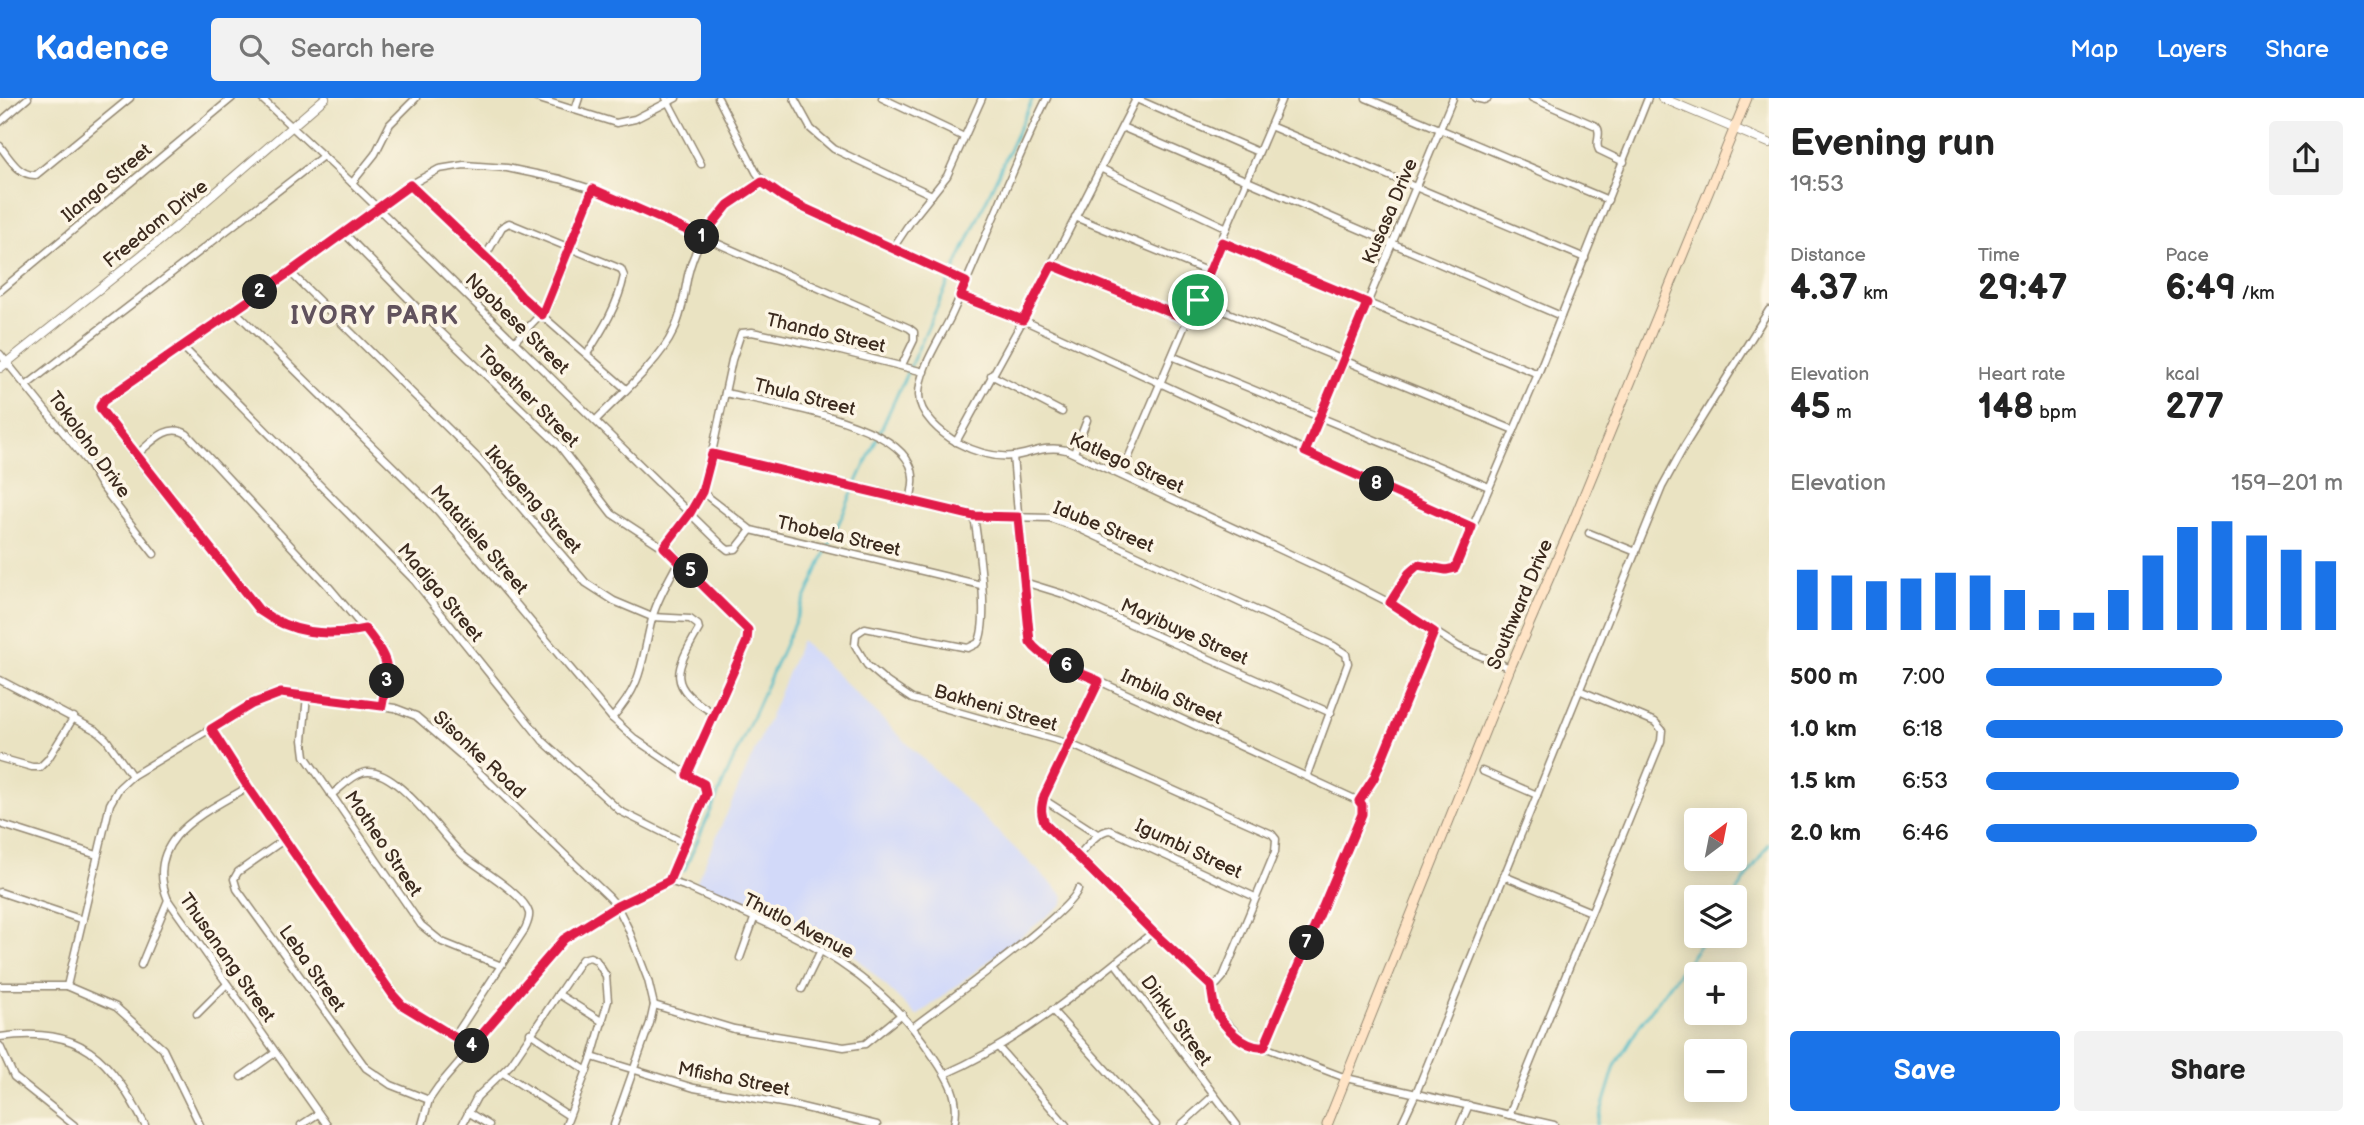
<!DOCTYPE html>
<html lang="en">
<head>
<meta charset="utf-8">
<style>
	:root { --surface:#fff; --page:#f2f2f2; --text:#222; --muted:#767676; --accent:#1a73e8 }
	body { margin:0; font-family:"Balsamiq Sans",sans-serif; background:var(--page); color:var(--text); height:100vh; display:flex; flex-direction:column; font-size:26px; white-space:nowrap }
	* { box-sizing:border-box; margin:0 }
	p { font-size:23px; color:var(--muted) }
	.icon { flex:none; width:38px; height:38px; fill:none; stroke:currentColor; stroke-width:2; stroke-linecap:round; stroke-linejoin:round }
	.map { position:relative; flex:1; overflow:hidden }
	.side { display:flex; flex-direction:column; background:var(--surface); width:595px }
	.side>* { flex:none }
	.needle { width:46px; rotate:32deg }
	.tools { position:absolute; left:1684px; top:710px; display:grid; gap:14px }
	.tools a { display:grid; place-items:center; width:63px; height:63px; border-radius:7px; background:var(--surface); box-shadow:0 4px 18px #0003; font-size:35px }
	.pin { position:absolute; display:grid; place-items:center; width:60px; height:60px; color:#fff; margin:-30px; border:4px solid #fff; border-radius:50%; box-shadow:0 2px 7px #0007 }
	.km { position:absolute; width:35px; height:35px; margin:-18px; border-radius:50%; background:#222; color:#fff; font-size:19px; line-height:35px; text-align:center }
	.round { display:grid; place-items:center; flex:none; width:74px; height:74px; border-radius:7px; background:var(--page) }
	.headline { display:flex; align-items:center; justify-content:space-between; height:119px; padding:0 21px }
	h1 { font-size:38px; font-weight:700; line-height:52px }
	.stats { display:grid; grid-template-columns:repeat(3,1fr); gap:10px; height:119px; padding:7px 21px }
	.stats div { display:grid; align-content:center }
	.stats b { font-size:35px; font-weight:700 }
	.stats small { font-size:19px; font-weight:400 }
	.stats p { font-size:19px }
	.chart { height:196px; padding:14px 21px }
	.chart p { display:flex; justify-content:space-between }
	.chart svg { width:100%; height:126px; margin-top:7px; stroke:var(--accent); stroke-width:6 }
	.button { display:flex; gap:14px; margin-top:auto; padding:14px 21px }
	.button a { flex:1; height:80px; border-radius:7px; background:var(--accent); color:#fff; font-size:28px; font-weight:700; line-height:80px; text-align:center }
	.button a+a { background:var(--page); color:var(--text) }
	ul { padding:0 21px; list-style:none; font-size:23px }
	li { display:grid; grid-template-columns:112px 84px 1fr; align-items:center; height:52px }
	li i { height:18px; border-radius:9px; background:var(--accent) }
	header { display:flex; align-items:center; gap:42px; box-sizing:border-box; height:98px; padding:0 35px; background:var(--accent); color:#fff }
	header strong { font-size:33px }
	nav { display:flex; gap:38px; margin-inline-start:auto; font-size:24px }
	.search { width:490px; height:63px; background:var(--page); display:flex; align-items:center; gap:18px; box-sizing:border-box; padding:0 24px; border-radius:7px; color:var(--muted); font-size:26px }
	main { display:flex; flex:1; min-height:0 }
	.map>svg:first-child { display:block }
</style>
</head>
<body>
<header>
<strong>Kadence</strong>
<div class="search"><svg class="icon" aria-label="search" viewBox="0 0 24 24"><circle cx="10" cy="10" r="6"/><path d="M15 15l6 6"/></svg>Search here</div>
<nav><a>Map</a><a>Layers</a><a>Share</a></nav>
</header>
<main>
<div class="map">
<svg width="1769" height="1027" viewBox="0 0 1769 1027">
	<rect width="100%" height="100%" fill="#fcf5e5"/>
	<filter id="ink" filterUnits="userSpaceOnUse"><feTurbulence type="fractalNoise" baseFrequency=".0143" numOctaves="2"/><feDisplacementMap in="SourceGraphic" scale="14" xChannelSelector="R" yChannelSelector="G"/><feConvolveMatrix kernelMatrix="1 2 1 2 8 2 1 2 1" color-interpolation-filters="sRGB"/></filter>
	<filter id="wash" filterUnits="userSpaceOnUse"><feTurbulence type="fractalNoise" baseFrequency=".00686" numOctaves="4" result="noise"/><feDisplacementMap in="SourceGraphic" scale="28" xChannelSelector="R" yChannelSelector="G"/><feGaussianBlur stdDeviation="1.57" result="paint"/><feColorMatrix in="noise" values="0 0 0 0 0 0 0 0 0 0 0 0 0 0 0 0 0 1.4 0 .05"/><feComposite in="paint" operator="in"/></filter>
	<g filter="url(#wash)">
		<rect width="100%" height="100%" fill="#eae3c2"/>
		<path fill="#d2d9f9" d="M801 542 1064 798 1063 806 917 918 854 857 696 785 774 609Z"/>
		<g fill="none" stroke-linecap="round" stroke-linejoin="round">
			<g stroke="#4ebbc8" stroke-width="2.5">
				<path d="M684 773 857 384 1033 0"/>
				<path d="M1733 800 1769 746"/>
				<path d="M1597 1027 1615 968 1640 927 1706 838"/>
			</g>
		</g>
	</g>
	<g filter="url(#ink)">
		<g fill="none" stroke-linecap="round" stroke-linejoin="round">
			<g stroke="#928670" stroke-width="9">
				<g id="minor">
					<path d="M261 0 352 85 723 448 728 452 736 451 751 432"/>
					<path d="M536 0 616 25 635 21 676 0"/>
					<path d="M666 0 701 66"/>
					<path d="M718 0 756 74C777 106 833 123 867 139 900 154 933 169 966 184"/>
					<path d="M794 0 811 31 834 51 932 97"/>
					<path d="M882 0 964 39"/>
					<path d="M1047 0C1012 70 985 143 953 214 942 239 919 269 919 297 919 317 942 336 958 345 975 354 994 360 1014 358 1032 355 1047 347 1066 352L1337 478 1390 505 1459 549 1510 570"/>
					<path d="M1134 0 1258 54"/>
					<path d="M1366 0 1608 102"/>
					<path d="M1475 0 1484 2 1488 0"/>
					<path d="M1532 0 1596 28C1603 35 1594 44 1599 52L1624 64"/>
					<path d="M575 12 579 0"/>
					<path d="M0 24 28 0"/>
					<path d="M1270 28 1585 160"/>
					<path d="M1122 29 1561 218"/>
					<path d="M0 48C10 61 19 78 36 77L130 0"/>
					<path d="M1100 70 1227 130"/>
					<path d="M352 85 375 56 390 26 416 0"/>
					<path d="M410 87 493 166 530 207 626 291"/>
					<path d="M1075 119 1209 174"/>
					<path d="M344 135 440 233 558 346 612 416 675 457 748 532 747 543 687 677"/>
					<path d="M1222 144 1538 276"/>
					<path d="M893 150 911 123 947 78 982 0"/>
					<path d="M485 159 502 129 509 125 621 171 624 178C618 207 603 231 587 256"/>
					<path d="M1052 167 1189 222"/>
					<path d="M290 174 482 364 586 485 614 503 652 519 690 521 698 527 699 531C674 574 666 588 715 616"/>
					<path d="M0 193 232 0"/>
					<path d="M960 198 1023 222 1472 429"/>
					<path d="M1197 202 1514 332"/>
					<path d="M234 212 438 413 612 620 635 641 707 690V696L669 783 617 808 564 841 438 989 429 1002 422 1027"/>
					<path d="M542 217 593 91"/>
					<path d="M514 244 541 216"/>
					<path d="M181 247 414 482 543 643 620 713 684 745"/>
					<path d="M0 256 88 365 100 386 154 456"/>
					<path d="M1174 259 1489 389"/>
					<path d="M991 277 1062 314"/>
					<path d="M27 287 323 58"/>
					<path d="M725 295C770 305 890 322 910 367 916 379 912 392 910 404"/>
					<path d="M596 322C619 298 660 263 673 234 682 217 684 196 688 177 699 131 724 109 762 84"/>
					<path d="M956 344 1023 222 1136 1"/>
					<path d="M1305 354 1453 0"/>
					<path d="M1074 355 1087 322"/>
					<path d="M712 356 974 418 1050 420 1080 431 1334 548 1346 556 1348 565 1307 677"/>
					<path d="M135 358C151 345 167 324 187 336L329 489 383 553 388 572 382 609"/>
					<path d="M1013 358 1028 529 1030 544 1035 551 1099 583 1359 703"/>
					<path d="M1121 377 1282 0"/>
					<path d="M702 394 751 432 981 487"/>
					<path d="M974 418C978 445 990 523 978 545L968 550 865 530 856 536 855 547 867 567 887 584 912 601 1070 646 1272 736 1276 741 1275 754 1223 879 1217 886 1211 888"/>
					<path d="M1589 435 1636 454"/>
					<path d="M664 448 690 415 705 387 732 262 741 235 752 234 825 249 924 274"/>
					<path d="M1024 484 1063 496 1331 615"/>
					<path d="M1390 505 1409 475 1418 467 1446 473 1455 470 1457 465 1538 276 1648 0"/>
					<path d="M365 532C326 539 292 536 259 512L135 358 100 309 106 299 290 174 377 109 410 87 439 71 464 67 507 70 560 81 601 94 909 230 914 234V242L902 267"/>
					<path d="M0 582 97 633 106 641 132 678"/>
					<path d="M1099 583 1044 698 1041 712 1042 720 1092 775 1211 888"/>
					<path d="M307 597 303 642 305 658 421 827 442 844 499 867"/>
					<path d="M612 620C644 585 641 563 652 521 657 500 670 481 679 462"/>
					<path d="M211 631 248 689 392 897 402 907 471 949"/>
					<path d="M0 660 32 669H40L48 661 74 619"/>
					<path d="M1482 673 1537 697"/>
					<path d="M248 689C206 714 142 740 168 802L327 1027"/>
					<path d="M331 697C341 690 351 678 362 675 395 665 442 739 464 758 480 771 524 796 529 815 530 821 527 826 525 831L455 938"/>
					<path d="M1043 701 1099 737"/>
					<path d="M1359 703 1374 680 1434 534"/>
					<path d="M0 726 97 757"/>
					<path d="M285 741 238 774 234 781 237 791 366 970 391 987 429 1002"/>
					<path d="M1077 759C1086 750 1097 733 1110 732L1255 799"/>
					<path d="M1504 778 1591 814"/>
					<path d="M669 783 684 788C784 834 870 861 933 958 948 980 961 1000 954 1027"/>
					<path d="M0 794 83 822"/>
					<path d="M740 860 754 821"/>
					<path d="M1115 865 1237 1027"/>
					<path d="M141 867 168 802"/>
					<path d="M0 888H67L116 909 163 951 200 1027"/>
					<path d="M67 888 110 706 119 690 132 678 252 606 271 597 291 595 395 610 416 618 462 658 609 799 617 808 628 830 648 882 654 907 650 925 614 1027"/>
					<path d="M1211 888 1213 904 1219 918 1249 947 1264 949 1346 980 1554 1027"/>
					<path d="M802 891 821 852"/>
					<path d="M558 896 603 924"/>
					<path d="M654 907 734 931 844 949 865 946 902 916"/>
					<path d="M1052 912 1156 1027"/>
					<path d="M197 916 227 886"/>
					<path d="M913 929C939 909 1073 813 1078 791"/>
					<path d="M530 935 587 973"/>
					<path d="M0 939C82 928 109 959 145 1027"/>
					<path d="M0 948 14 979 74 1027"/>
					<path d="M998 949 1066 1027"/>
					<path d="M1264 949 1361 716 1362 707 1359 703"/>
					<path d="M592 959 694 990 793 1007 877 1027"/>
					<path d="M503 975 569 1018"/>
					<path d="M945 976C1022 942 1088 887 1153 834"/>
					<path d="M241 979 275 955"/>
					<path d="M468 1014 489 1027"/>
					<path d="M1509 1017 1661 643 1662 632 1655 624 1579 592"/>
					<path d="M301 1027 318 1016"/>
					<path d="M462 1027 477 999 511 966 582 861 590 859 596 862 606 878 608 903 592 959 566 1027"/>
					<path d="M1181 1027 1213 998"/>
					<path d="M1401 1027 1416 995 1662 389 1685 347 1769 212"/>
					<path d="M1460 1027 1469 1007"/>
				</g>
			</g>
			<g stroke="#928670" stroke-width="10">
				<g id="tertiary">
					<path d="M1662 0 1769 45"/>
					<path d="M0 270 163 140 325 0"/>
				</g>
			</g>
			<g stroke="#928670" stroke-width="11">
				<path id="secondary" d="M1327 1027 1510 570 1571 429 1747 0"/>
			</g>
			<use href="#minor" stroke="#fff" stroke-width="6"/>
			<use href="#tertiary" stroke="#fff" stroke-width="8"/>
			<use href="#secondary" stroke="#ffe4c6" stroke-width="9"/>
		</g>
	</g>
	<g fill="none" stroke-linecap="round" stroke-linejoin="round" filter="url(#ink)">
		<g stroke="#fff" stroke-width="14">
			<path id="route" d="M762 84 783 99 800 108 966 184 960 198 1023 222 1052 167 1189 222 1222 144 1367 205 1305 354 1472 429 1455 470 1446 472 1418 467 1409 475 1390 505 1434 534 1374 680 1359 703 1362 707V716L1264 949C1245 951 1222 928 1215 911 1213 904 1212 895 1211 888L1153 834 1046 727C1040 717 1041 709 1044 698L1099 583C1078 573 1044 564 1030 544L1018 419 974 418 712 356 702 394 690 415 664 449 748 532 747 543 687 677 704 686 706 696 669 783 617 808 564 841 471 949 402 907 393 897 248 689 211 631 252 606 281 595 382 608C389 569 392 564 365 531 326 539 292 536 259 512L102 313 100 309 103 303 290 174 410 87 493 166 521 198 542 217 593 91 702 139 728 107Z"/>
		</g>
		<use href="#route" stroke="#e11d48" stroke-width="9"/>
	</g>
	<g text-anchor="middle" stroke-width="7" stroke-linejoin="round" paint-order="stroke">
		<g font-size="19" fill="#3b2a1e" stroke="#fcf5e5">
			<text transform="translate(106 84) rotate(-40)" y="7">Ilanga Street</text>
			<text transform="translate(1389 113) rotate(-67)" y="7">Kusasa Drive</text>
			<text transform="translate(155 125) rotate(-39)" y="7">Freedom Drive</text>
			<text transform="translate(518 225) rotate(44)" y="7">Ngobese Street</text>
			<text transform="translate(826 234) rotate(13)" y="7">Thando Street</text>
			<text transform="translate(529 298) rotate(45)" y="7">Together Street</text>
			<text transform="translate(805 298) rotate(14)" y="7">Thula Street</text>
			<text transform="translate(90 346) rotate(54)" y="7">Tokoloho Drive</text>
			<text transform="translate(1127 364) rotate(24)" y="7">Katlego Street</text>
			<text transform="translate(534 401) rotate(49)" y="7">Ikokgeng Street</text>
			<text transform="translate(1104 428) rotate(22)" y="7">Idube Street</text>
			<text transform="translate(839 437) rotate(13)" y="7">Thobela Street</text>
			<text transform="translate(480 441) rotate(49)" y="7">Matatiele Street</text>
			<text transform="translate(441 494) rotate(50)" y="7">Madiga Street</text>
			<text transform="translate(1519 506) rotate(-67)" y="7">Southward Drive</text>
			<text transform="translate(1185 533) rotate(24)" y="7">Mayibuye Street</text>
			<text transform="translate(1172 598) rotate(24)" y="7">Imbila Street</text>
			<text transform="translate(996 609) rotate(16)" y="7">Bakheni Street</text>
			<text transform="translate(480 656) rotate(43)" y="7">Sisonke Road</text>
			<text transform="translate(384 745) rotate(56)" y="7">Motheo Street</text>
			<text transform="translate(1189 750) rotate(25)" y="7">Igumbi Street</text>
			<text transform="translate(799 827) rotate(27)" y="7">Thutlo Avenue</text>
			<text transform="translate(228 859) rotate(55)" y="7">Thusanang Street</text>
			<text transform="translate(313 870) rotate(55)" y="7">Leba Street</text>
			<text transform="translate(1177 922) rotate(54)" y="7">Dinku Street</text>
			<text transform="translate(734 980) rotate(11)" y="7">Mfisha Street</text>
		</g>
		<g font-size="26" font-weight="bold" letter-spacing="2" fill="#61525d" stroke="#fcf5e5">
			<text x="375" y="226">IVORY PARK</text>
		</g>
	</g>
</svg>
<div class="tools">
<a><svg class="needle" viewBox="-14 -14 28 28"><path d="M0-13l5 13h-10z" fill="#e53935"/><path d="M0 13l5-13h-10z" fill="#767676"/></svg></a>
<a><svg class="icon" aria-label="layers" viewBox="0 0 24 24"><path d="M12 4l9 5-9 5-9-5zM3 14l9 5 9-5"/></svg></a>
<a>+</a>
<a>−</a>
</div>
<div class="pin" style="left:1198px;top:202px;background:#1e9e55"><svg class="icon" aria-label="arrive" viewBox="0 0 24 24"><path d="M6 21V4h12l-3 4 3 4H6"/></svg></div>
<b class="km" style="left:702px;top:139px">1</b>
<b class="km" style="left:260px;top:194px">2</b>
<b class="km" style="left:387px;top:583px">3</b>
<b class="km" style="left:472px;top:948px">4</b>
<b class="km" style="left:691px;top:473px">5</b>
<b class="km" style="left:1067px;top:568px">6</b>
<b class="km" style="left:1307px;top:845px">7</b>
<b class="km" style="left:1377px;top:386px">8</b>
</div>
<section class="side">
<div class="headline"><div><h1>Evening run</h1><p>19:53</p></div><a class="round"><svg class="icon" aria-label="share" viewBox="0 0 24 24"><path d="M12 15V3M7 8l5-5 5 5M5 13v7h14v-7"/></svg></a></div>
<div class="stats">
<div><p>Distance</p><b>4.37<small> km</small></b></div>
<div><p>Time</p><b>29:47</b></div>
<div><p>Pace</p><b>6:49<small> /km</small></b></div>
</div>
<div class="stats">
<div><p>Elevation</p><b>45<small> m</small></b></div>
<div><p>Heart rate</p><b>148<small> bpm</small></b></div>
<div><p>kcal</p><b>277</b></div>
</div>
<div class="chart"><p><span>Elevation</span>159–201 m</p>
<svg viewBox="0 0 160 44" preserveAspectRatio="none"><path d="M5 44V23M15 44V25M25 44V27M35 44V26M45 44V24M55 44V25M65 44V30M75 44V37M85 44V38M95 44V30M105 44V18M115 44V8M125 44V6M135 44V11M145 44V16M155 44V20"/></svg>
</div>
<ul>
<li><b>500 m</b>7:00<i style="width:66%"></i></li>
<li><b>1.0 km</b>6:18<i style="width:100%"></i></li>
<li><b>1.5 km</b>6:53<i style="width:71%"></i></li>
<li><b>2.0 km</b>6:46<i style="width:76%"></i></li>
</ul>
<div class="button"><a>Save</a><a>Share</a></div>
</section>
</main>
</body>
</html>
